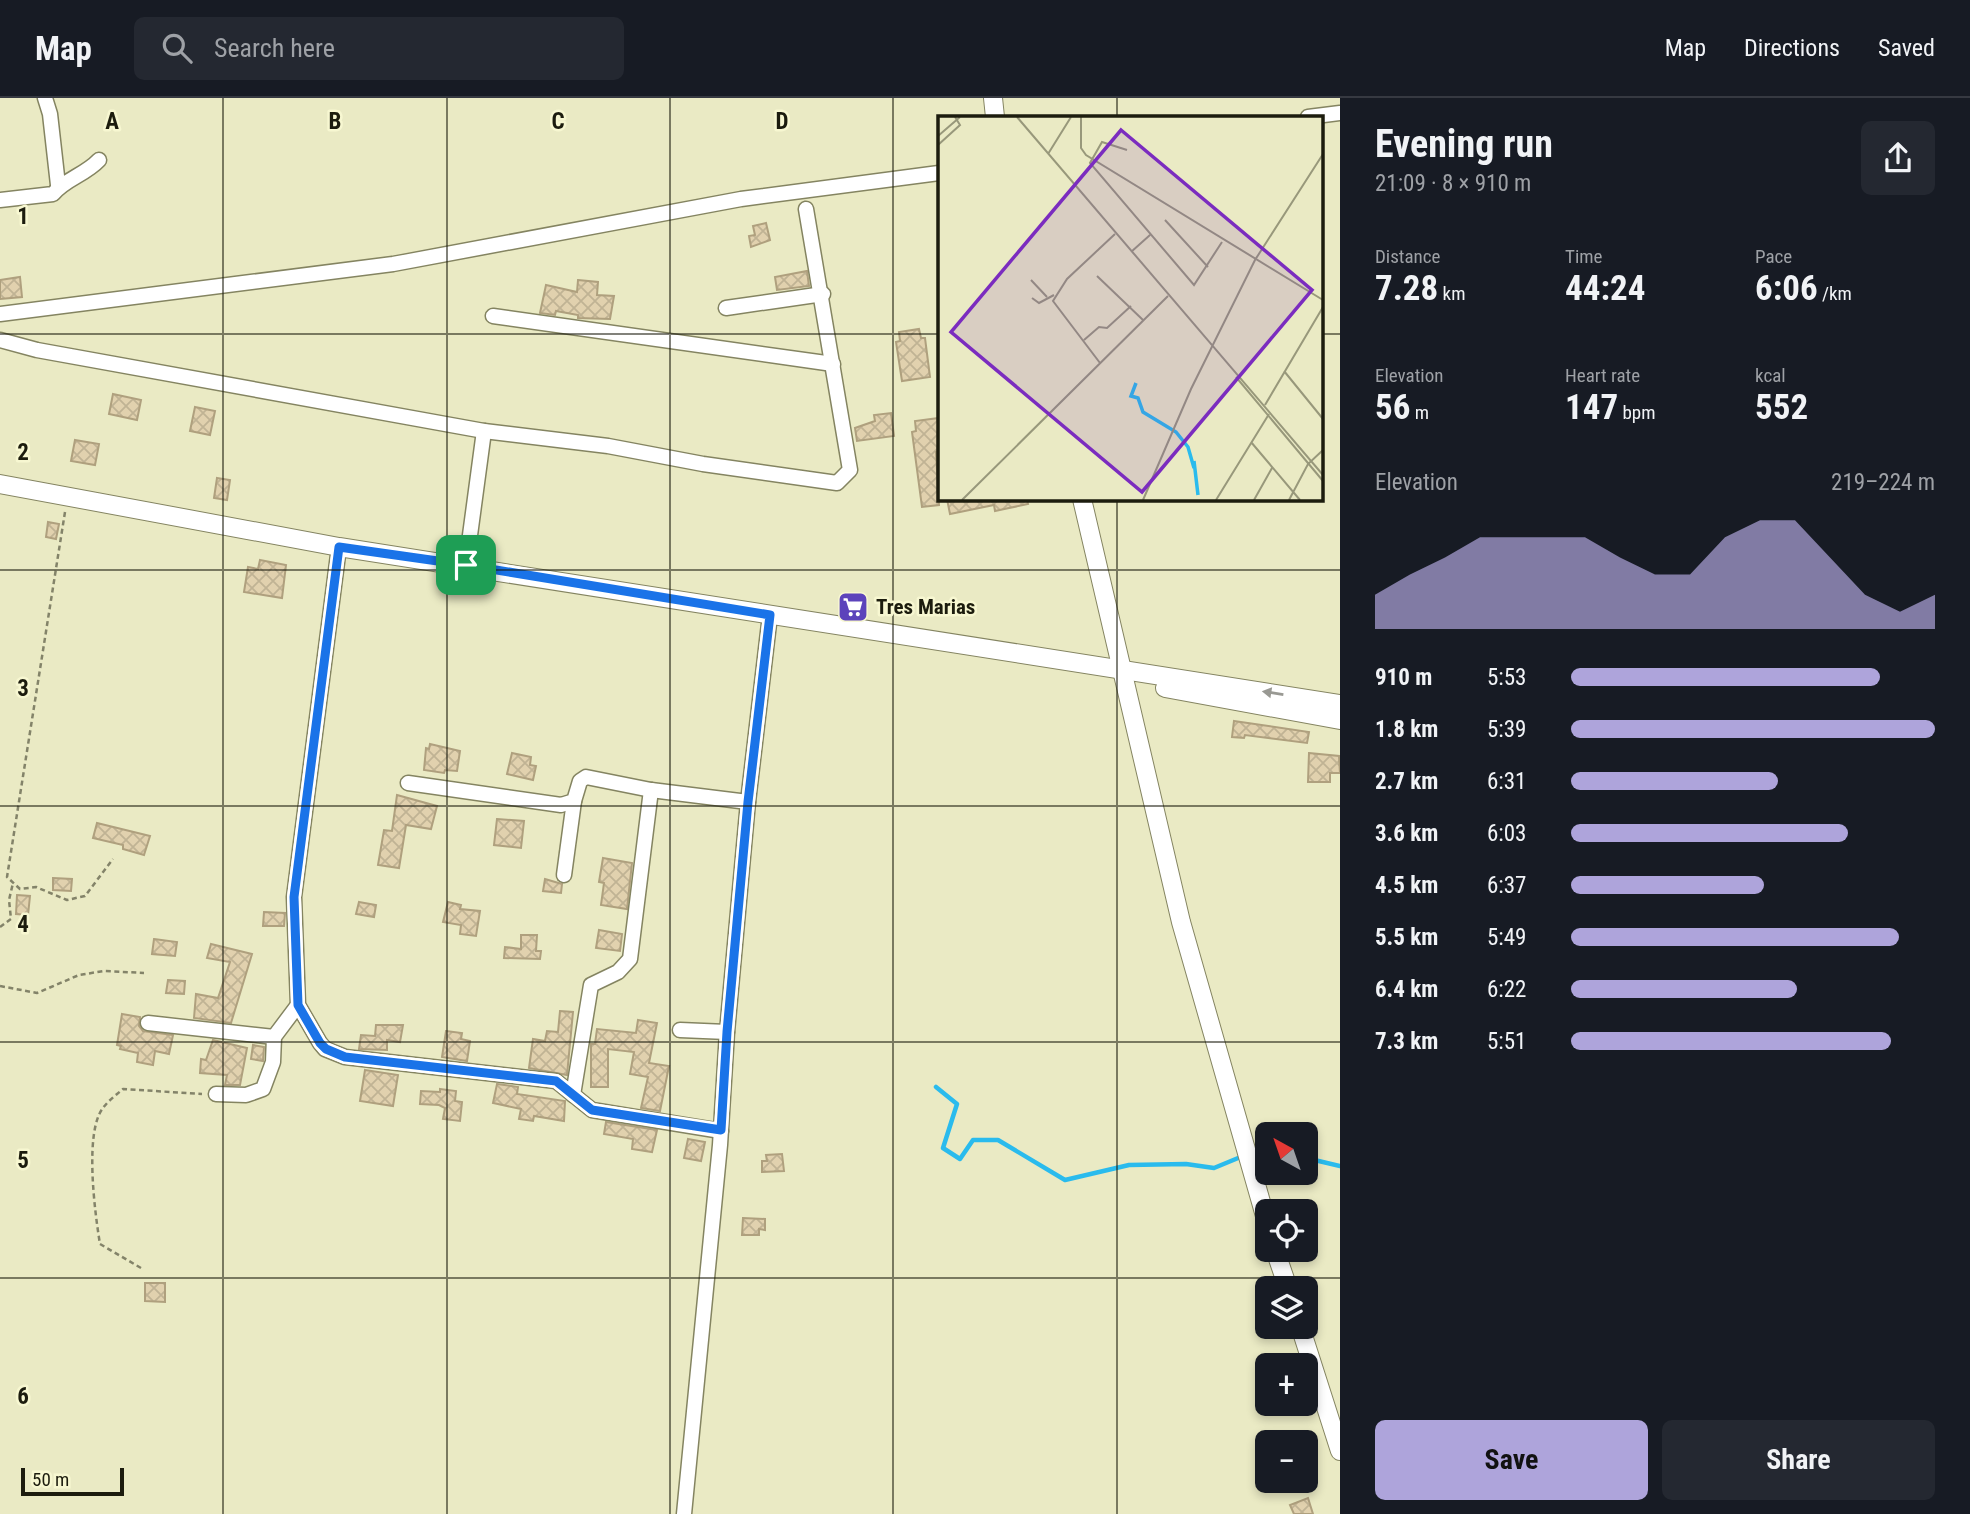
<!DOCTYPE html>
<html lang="en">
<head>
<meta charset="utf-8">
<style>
	:root { --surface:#171b24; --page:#242831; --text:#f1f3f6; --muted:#9ea1a6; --line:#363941; --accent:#aea4db }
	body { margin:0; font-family:"Roboto Condensed",sans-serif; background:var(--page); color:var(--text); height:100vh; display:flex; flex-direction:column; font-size:26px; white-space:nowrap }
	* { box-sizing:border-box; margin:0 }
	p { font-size:23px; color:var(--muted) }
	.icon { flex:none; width:38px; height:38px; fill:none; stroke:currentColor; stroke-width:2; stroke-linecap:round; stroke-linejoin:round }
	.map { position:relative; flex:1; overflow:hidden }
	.side { display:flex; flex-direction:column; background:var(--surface); width:630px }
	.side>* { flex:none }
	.needle { width:46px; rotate:320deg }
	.buttons { position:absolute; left:1255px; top:1024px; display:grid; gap:14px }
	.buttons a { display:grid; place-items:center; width:63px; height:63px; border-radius:10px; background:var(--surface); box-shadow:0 4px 10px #0003; font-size:35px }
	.scale { position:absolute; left:21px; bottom:18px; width:103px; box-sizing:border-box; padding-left:7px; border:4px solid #1c1c0e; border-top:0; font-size:19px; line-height:24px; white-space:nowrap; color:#1c1c0e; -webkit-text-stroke:5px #f7f7d1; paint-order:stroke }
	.pin { position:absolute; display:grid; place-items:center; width:60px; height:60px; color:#fff; margin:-30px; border-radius:14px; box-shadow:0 4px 10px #0006 }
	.round { display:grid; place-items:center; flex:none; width:74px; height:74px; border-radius:10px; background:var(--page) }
	.summary { display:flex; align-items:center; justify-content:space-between; height:119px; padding:0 35px }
	h1 { font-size:38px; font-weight:700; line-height:52px }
	.figures { display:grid; grid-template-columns:repeat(3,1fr); gap:10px; height:119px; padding:7px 35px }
	.figures div { display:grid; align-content:center }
	.figures b { font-size:35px; font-weight:700 }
	.figures small { font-size:19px; font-weight:400 }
	.figures p { font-size:19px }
	.chart { height:196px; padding:14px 35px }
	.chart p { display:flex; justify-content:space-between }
	.chart svg { width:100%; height:126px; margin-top:7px; fill:var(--accent); opacity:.7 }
	.cta { display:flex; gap:14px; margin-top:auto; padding:14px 35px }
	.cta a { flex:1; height:80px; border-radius:10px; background:var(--accent); color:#111; font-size:28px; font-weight:700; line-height:80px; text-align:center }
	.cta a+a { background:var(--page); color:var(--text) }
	ul { padding:0 35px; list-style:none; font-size:23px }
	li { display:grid; grid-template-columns:112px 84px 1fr; align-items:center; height:52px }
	li i { height:18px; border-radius:9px; background:var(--accent) }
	header { display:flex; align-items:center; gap:42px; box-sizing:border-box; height:98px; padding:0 35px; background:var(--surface); border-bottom:2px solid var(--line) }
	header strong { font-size:33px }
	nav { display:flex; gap:38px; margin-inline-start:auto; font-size:24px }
	.search { width:490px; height:63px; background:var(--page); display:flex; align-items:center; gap:18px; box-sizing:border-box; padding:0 24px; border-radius:10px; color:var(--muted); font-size:26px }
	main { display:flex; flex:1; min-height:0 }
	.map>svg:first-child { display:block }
</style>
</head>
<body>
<header>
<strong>Map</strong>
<div class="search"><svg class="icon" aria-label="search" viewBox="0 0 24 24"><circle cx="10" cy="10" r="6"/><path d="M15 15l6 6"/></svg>Search here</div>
<nav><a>Map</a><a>Directions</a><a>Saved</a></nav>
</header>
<main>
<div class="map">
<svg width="1340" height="1416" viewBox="0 0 1340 1416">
	<defs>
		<pattern id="building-cross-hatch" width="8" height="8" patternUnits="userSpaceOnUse" patternTransform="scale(1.75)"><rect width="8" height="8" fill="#e1d1ae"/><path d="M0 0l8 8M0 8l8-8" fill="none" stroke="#c0b394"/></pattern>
	</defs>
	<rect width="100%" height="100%" fill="#eaeac4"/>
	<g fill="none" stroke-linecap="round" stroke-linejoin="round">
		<g stroke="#2abbed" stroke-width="4.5">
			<path d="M936 989 957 1006 943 1050 960 1061 973 1042H998L1065 1082 1129 1067 1186 1066 1214 1070 1243 1058"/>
			<path d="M1251 1055 1267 1052"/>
			<path d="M1306 1060 1340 1068"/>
		</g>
	</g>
	<g fill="url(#building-cross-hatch)" stroke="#afa07e" stroke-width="2">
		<path d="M766 125 770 142 751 149 749 138 755 137 753 128Z"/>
		<path d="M807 173 809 188 777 192 775 179Z"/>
		<path d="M20 179 22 199 0 201V182Z"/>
		<path d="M578 182 598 184 597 197 614 198 610 221 578 220V217L556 213 555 217 540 215 546 187 577 194Z"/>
		<path d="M919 231 921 240H925L930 279 902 283 896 244 900 243 899 234Z"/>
		<path d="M113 296 141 302 137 322 109 316Z"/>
		<path d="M195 309 215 313 210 337 190 333Z"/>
		<path d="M891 315 894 338 857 343 855 330 875 323 874 317Z"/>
		<path d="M939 320V353L936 354 939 407 922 409 912 334 916 333 915 323Z"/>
		<path d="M75 342 99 346 95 367 71 363Z"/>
		<path d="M217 380 230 382 227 402 214 400Z"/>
		<path d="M947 401H1027L1028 406 995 413 994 407 950 416Z"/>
		<path d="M48 424 59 426 56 441 46 439Z"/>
		<path d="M260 462 286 467 282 500 244 494 248 469 258 471Z"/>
		<path d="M1234 623 1309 634 1307 645 1245 637 1244 640 1232 639Z"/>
		<path d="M430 646 460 653 457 673 445 672 444 675 424 672 426 650 429 651Z"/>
		<path d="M512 655 531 659 530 667 536 668 533 682 507 676Z"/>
		<path d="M1309 655 1339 658 1340 675H1330V684H1308Z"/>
		<path d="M397 697 437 708 431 731 406 727 399 770 378 767 384 732 392 733Z"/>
		<path d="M497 721 524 723 521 750 494 747Z"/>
		<path d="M97 725 150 738 144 757 123 751V747L93 740Z"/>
		<path d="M603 760 632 765 627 811 601 807 604 785 599 784Z"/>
		<path d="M53 780 72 781 71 793 53 792Z"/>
		<path d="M545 781 562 786 561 795 543 793Z"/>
		<path d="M17 797 30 798 28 817 16 816Z"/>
		<path d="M359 804 376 807 374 819 356 816Z"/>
		<path d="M448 804 461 807 460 811 480 813 476 838 460 836 461 827 443 824Z"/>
		<path d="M264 814 285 815 284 828H263Z"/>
		<path d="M599 832 622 836 620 853 596 850Z"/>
		<path d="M521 837H537L536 853H541L540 861 504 860 505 849 521 851Z"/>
		<path d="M154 841 177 844 175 858 152 856Z"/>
		<path d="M211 846 252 856 231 925 194 920 196 896 218 900 230 864 207 860Z"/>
		<path d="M168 882 185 883 184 896 166 895Z"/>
		<path d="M560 913 573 914 567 977 529 970 533 941 545 943 547 933 558 934Z"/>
		<path d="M122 916 140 919 139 928 143 933 173 937 169 956 155 953 153 967 137 964 138 955 120 951 121 948 117 947Z"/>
		<path d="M638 922 657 925 649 965 669 968 660 1013 641 1010 648 979 630 976 634 954 608 951V989H591V946H595L597 931 636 935Z"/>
		<path d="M376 927H403L400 944 387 942V952L359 951 361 937 375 938Z"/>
		<path d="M446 933 462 935 461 941 470 943 467 963 442 959Z"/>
		<path d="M213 942 247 950 240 987H225L227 977 200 975 201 961 206 962Z"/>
		<path d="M253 947 264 949 263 963 251 961Z"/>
		<path d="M365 972 398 977 393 1008 360 1003Z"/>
		<path d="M497 986 518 989 517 996 565 1003 564 1023 534 1018 533 1023 519 1021 521 1011 493 1005Z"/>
		<path d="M440 991 456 993 455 1003 462 1004 460 1023 443 1021 445 1010 439 1007 420 1006 421 993 440 994Z"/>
		<path d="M606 1024 657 1032 652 1054 632 1051 633 1041 604 1036Z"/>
		<path d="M688 1041 705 1044 701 1063 684 1060Z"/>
		<path d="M782 1056 784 1073 762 1074V1063H767L766 1057Z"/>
		<path d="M743 1120 765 1121V1132L759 1131V1137H742Z"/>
		<path d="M145 1185H165V1204L145 1203Z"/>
		<path d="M1308 1400 1313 1416H1294L1290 1407Z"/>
	</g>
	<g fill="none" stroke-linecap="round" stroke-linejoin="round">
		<g stroke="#848461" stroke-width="17">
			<g id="minor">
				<path d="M45 0 50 16 58 87"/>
				<path d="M1308 19 1340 15"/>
				<path d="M0 102 53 96C65 81 85 77 99 62"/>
				<path d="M726 210 823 196"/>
				<path d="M0 216 393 166 741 101 939 75"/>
				<path d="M493 218 833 266"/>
				<path d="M0 242 37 252 484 333 608 348 703 366 837 385 850 372 806 111"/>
				<path d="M339 449 294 799 298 907 320 945 325 951 345 959 556 983 592 1012 721 1033"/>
				<path d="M466 467 484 333"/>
				<path d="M408 685 561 707 574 703 580 683 586 679 651 692 748 704"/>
				<path d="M564 777 574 703"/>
				<path d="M148 925 274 939"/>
				<path d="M680 932 727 934"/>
				<path d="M216 996 246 997 263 991 273 964 274 939 298 907"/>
				<path d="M573 997 591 887 618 874 630 861 651 692"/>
				<path d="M684 1416 720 1047 727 934 748 704 770 517"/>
			</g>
		</g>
		<g stroke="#848461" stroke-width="20">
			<g id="tertiary">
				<path d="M993 0 995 19"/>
				<path d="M0 386 339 449 1340 606"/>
				<path d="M1082 401 1181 824 1267 1125"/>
				<path d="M1165 590 1340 622"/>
				<path d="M1275 1152 1288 1190"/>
				<path d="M1300 1228 1340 1353"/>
			</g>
		</g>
		<g stroke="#838369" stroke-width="2.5" stroke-dasharray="5 3.5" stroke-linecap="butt">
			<path d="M65 414 7 779 20 791 36 789 67 802 85 798 113 761"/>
			<path d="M0 829 11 821 9 802 13 785"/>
			<path d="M0 888 37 895 79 877 104 873 144 875"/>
			<path d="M141 1170 100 1146C95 1116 84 1034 103 1010 108 1003 116 997 123 991L202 996"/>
		</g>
		<use href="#minor" stroke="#fff" stroke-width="14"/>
		<use href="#tertiary" stroke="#fff" stroke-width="18"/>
	</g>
	<defs><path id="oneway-solid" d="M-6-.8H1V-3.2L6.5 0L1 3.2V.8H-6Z" transform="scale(1.75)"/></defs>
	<use fill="#999993" href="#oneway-solid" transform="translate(1273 595) rotate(-171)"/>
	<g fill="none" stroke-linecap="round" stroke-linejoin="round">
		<g stroke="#fff" stroke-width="14">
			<path id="route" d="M339 449 466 467 770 517 748 704 727 934 721 1032 592 1012 556 983 345 959 326 951 320 945 298 907 294 799Z"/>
		</g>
		<use href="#route" stroke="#1a73e8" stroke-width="9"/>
	</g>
	<path fill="none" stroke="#1c1c0e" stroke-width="2" stroke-opacity="0.55" d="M223 0V1416M447 0V1416M670 0V1416M893 0V1416M1117 0V19M0 236H939M1321 236H1340M1117 401V1416M0 472H1340M0 708H1340M0 944H1340M0 1180H1340"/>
	<defs>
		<g id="supermarket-square" transform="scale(1.575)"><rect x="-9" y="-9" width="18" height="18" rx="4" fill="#5c43bb" stroke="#f7f7d1"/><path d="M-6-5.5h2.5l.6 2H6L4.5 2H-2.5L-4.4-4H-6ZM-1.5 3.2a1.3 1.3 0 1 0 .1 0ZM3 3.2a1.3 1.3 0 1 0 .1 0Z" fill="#fff"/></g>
	</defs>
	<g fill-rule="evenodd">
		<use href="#supermarket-square" x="853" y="509"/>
	</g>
	<g text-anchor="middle" stroke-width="5" stroke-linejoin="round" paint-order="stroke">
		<g font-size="21" font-weight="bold" fill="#1c1c0e" stroke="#f7f7d1" text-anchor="start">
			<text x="876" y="516">Tres Marias</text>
		</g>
	</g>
	<g transform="translate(938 18)">
		<rect width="385" height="385" fill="#eaeac4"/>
		<path fill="none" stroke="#2abbed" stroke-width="3.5" d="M198 267 193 280 200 282 205 296 238 316 250 331 256 352M256 345 260 379"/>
		<path fill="none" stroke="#98987b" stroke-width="2" d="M79 1 385 359M143 1V32L148 39 385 184M0 20 22 1M0 29 22 9 17 1M189 34 164 26 152 47 256 169 284 126M110 38 133 1M227 104 270 151M193 136 212 119M159 160 205 204M93 164 109 181M94 182 101 187 116 179M146 224 161 211 169 212 193 190M162 247 115 185 129 163 177 118M346 255 385 303M298 261 385 365M327 289 385 191M313 326 362 384M24 384 230 180M205 384 253 273 317 144 385 38M278 384 331 298M316 384 334 352M351 384 370 348 385 334"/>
		<path fill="#7b2cbf" fill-opacity="0.15" stroke="#7b2cbf" stroke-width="3.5" d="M183 14 374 174 204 376 13 216Z"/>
		<rect width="385" height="385" fill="none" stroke="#1c1c0e" stroke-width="3.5"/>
	</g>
	<g font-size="23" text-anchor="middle" font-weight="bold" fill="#1c1c0e" stroke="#f7f7d1" stroke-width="5" stroke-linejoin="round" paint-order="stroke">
		<text x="112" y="31">A</text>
		<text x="335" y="31">B</text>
		<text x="558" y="31">C</text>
		<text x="782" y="31">D</text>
		<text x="23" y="126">1</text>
		<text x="23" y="362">2</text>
		<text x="23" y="598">3</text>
		<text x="23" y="834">4</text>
		<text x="23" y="1070">5</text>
		<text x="23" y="1306">6</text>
	</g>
</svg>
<div class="buttons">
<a><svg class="needle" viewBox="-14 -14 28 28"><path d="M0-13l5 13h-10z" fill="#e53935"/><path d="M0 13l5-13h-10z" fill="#9ea1a6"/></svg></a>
<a><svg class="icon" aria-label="locate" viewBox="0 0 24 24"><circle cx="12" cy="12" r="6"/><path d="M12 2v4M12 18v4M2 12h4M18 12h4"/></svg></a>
<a><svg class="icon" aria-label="layers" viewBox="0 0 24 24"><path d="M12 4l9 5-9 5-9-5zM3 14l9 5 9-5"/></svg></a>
<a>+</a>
<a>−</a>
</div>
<div class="scale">50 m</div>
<div class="pin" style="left:466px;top:467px;background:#1e9e55"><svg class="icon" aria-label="arrive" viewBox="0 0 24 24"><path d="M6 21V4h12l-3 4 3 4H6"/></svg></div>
</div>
<section class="side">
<div class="summary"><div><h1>Evening run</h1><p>21:09 · 8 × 910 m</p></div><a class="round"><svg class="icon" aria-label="share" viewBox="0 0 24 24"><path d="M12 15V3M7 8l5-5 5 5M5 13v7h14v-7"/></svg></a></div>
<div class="figures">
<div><p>Distance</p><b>7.28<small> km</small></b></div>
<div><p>Time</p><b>44:24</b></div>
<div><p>Pace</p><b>6:06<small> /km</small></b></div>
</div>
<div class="figures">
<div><p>Elevation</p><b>56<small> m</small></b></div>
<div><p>Heart rate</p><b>147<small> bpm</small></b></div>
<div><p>kcal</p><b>552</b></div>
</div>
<div class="chart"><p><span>Elevation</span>219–224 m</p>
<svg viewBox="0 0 160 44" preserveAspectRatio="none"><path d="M0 44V32L10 25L20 19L30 12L40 12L50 12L60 12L70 19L80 25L90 25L100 12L110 6L120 6L130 19L140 32L150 38L160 32V44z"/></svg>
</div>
<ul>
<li><b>910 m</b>5:53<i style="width:85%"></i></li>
<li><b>1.8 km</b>5:39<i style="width:100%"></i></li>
<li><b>2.7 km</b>6:31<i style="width:57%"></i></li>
<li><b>3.6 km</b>6:03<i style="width:76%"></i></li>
<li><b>4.5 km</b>6:37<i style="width:53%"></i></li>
<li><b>5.5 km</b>5:49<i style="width:90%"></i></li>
<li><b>6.4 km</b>6:22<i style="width:62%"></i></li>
<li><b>7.3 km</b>5:51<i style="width:88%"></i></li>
</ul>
<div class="cta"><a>Save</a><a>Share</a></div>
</section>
</main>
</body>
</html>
